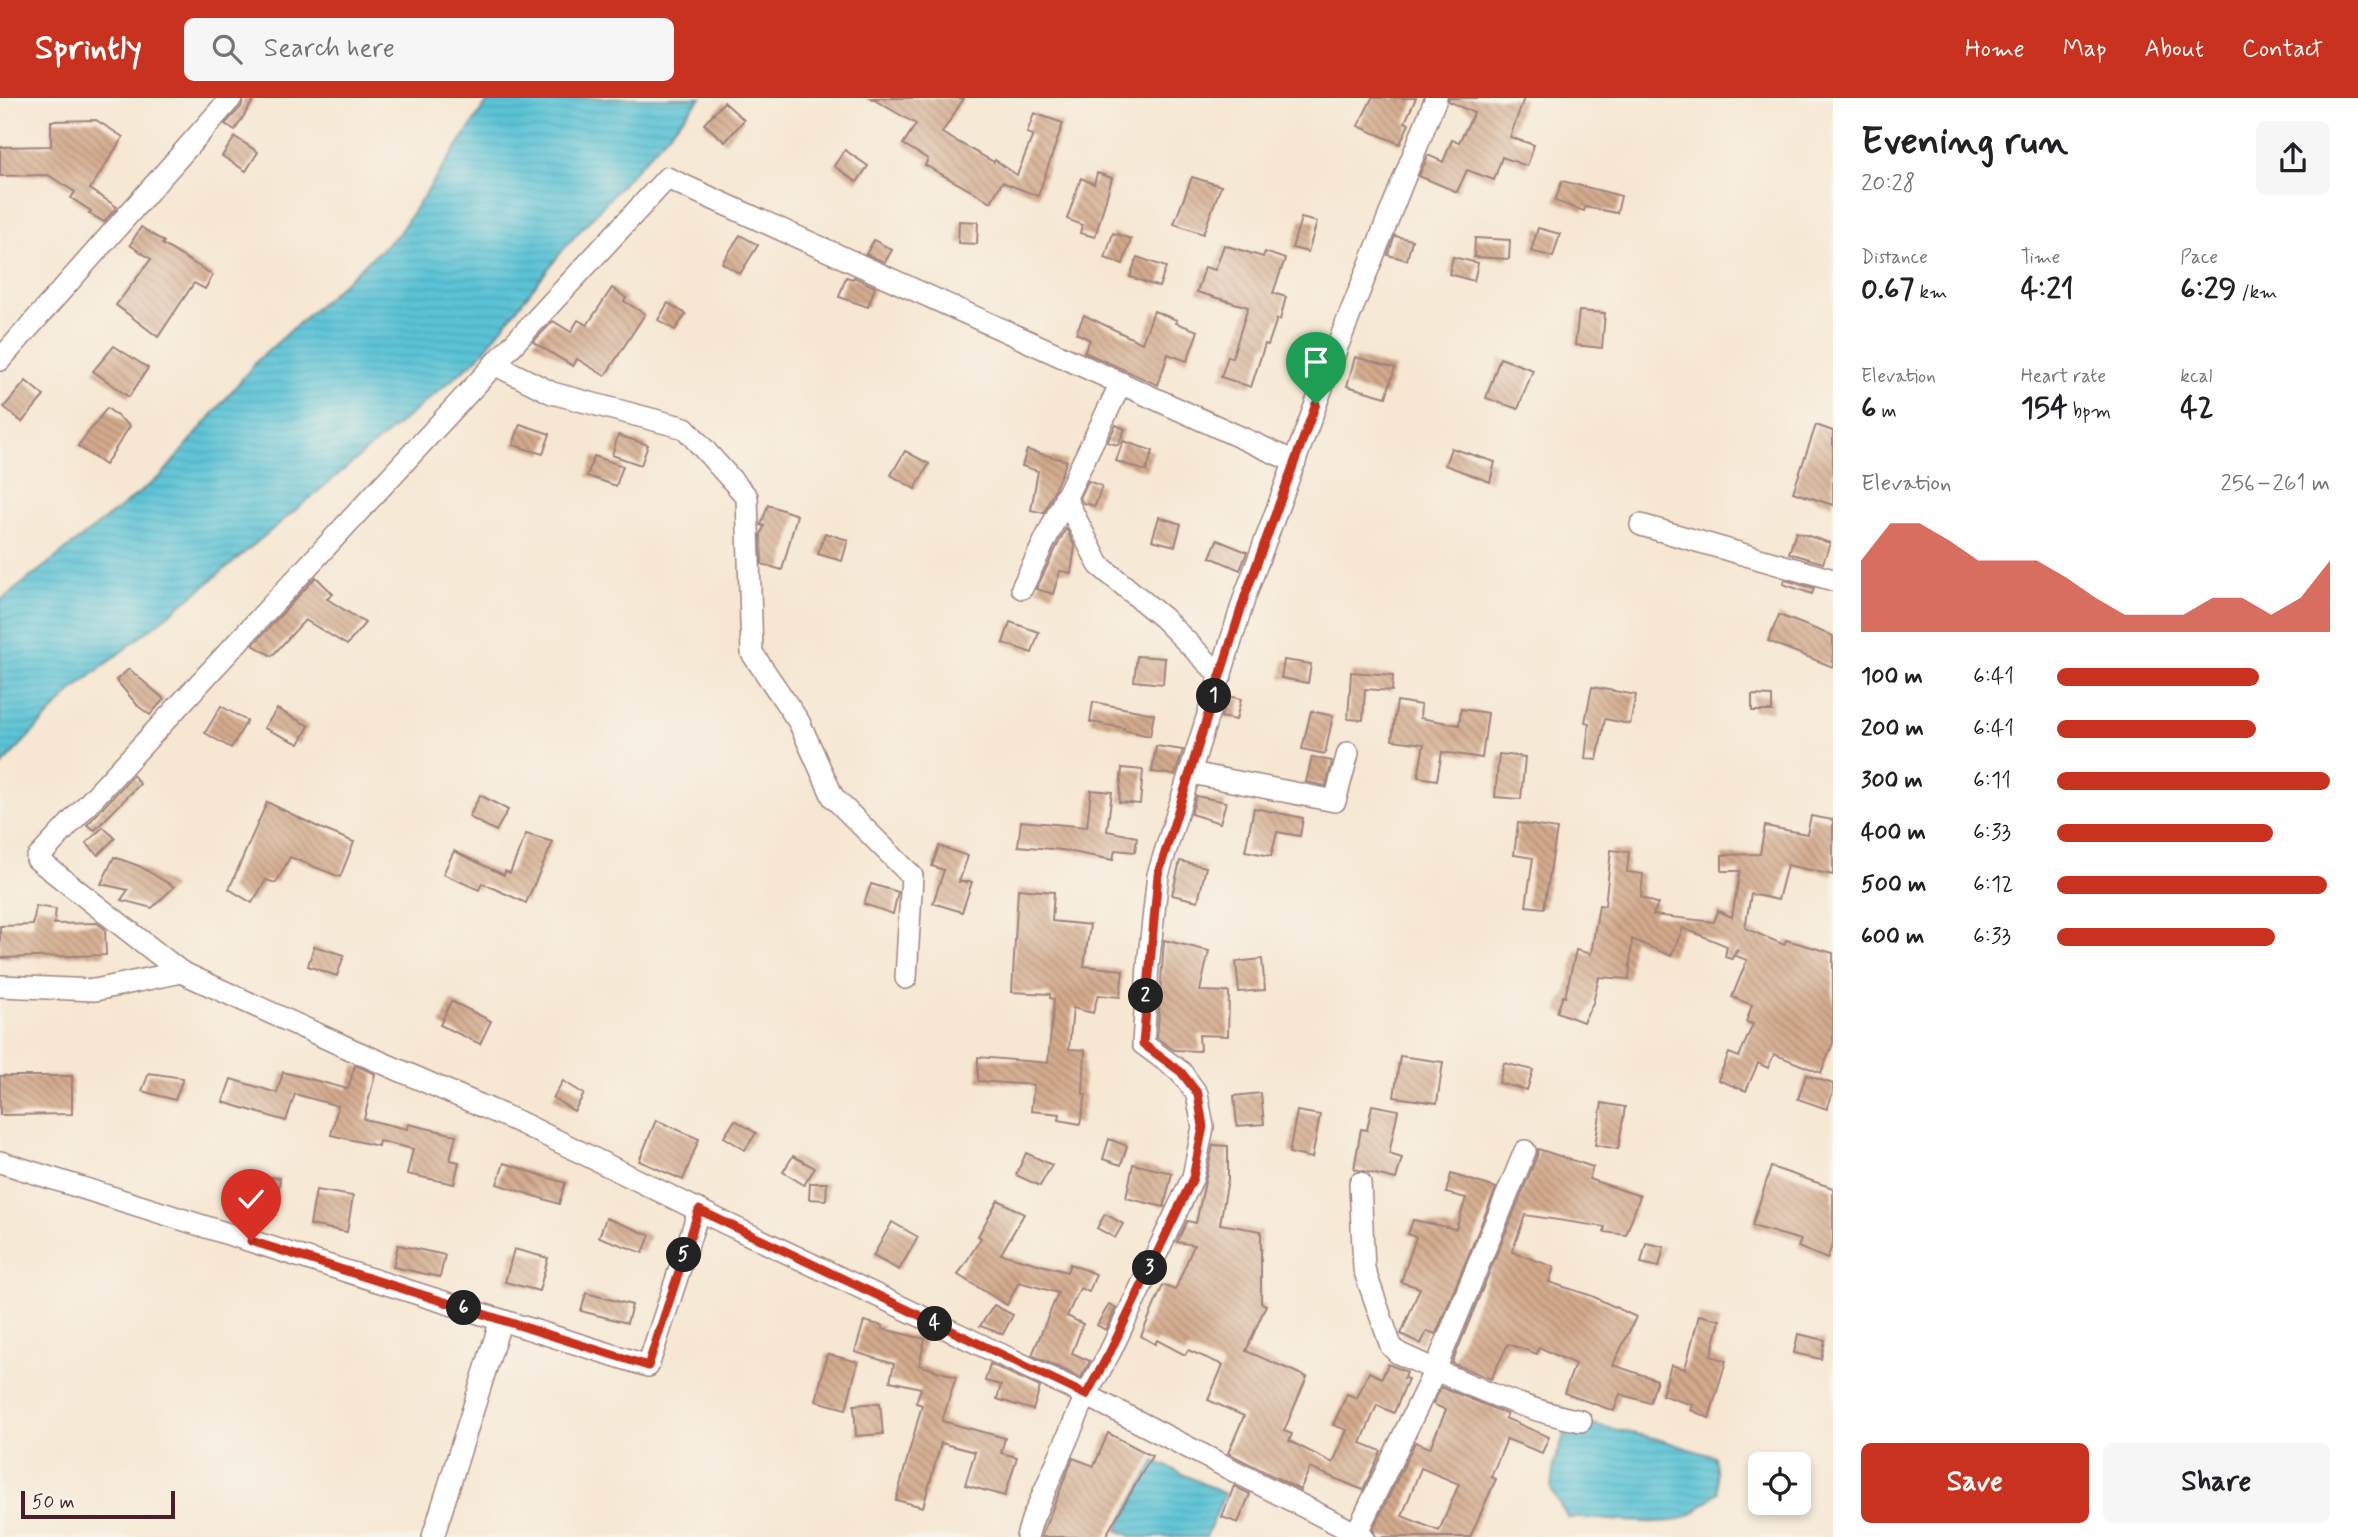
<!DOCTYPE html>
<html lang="en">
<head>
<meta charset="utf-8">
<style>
	:root { --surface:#fff; --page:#f6f6f6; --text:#202124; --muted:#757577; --accent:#c8321e }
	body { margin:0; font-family:Mynerve,sans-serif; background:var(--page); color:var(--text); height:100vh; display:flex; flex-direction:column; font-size:26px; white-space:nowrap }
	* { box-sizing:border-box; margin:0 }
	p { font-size:23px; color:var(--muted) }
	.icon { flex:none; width:38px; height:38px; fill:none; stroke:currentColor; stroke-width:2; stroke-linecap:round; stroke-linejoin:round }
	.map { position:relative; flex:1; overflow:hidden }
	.details { display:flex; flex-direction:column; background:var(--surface); width:525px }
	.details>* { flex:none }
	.buttons { position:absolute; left:1748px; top:1354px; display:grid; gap:14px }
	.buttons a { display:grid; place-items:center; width:63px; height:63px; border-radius:10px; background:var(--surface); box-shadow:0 4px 10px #0003; font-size:35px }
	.scale { position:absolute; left:21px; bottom:18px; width:154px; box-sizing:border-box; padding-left:7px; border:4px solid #4a1f2b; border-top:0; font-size:19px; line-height:24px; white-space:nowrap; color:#4a1f2b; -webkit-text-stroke:5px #f7f3e8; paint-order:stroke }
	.pin { position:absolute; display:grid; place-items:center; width:60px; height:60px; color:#fff; margin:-72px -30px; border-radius:50% 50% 50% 0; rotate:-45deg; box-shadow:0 0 7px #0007 }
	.pin .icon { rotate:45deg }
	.km { position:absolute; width:35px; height:35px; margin:-18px; border-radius:50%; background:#222; color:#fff; font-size:19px; line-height:35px; text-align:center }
	.round { display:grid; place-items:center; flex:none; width:74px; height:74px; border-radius:10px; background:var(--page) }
	.headline { display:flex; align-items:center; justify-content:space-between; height:119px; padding:0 28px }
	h1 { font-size:38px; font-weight:800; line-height:52px }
	.figures { display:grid; grid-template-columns:repeat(3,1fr); gap:10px; height:119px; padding:7px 28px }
	.figures div { display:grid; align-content:center }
	.figures b { font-size:30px; font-weight:800 }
	.figures small { font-size:19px; font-weight:400 }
	.figures p { font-size:19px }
	.chart { height:196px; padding:14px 28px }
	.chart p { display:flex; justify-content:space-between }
	.chart svg { width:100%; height:126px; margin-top:7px; fill:var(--accent); opacity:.7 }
	.action { display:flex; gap:14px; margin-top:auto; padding:14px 28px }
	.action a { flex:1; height:80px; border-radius:10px; background:var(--accent); color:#fff; font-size:28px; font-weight:800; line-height:80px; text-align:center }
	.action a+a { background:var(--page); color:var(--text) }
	ul { padding:0 28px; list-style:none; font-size:23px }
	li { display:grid; grid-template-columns:112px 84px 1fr; align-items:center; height:52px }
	li i { height:18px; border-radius:9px; background:var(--accent) }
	header { display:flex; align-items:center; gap:42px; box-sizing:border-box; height:98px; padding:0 35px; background:var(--accent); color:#fff }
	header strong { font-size:33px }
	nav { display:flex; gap:38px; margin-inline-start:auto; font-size:24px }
	.search { width:490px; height:63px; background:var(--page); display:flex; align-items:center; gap:18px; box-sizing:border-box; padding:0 24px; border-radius:10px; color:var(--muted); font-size:26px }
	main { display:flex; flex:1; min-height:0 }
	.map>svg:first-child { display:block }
</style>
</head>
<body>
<header>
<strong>Sprintly</strong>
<div class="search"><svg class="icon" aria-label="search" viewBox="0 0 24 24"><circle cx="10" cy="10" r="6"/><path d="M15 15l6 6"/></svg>Search here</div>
<nav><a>Home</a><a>Map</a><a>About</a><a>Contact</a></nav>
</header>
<main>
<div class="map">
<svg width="1833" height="1439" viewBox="0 0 1833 1439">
	<defs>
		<pattern id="water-rules" width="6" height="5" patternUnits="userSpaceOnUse" patternTransform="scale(1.75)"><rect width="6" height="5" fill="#5ac3d6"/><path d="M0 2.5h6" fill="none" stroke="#50a7b8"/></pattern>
		<pattern id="building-back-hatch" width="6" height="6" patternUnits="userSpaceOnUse" patternTransform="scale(1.75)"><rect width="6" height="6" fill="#d3aa8c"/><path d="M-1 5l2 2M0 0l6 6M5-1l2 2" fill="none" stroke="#ad8a73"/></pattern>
	</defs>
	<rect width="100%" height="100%" fill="#f7f3e8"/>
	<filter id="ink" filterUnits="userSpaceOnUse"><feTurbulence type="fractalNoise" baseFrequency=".0143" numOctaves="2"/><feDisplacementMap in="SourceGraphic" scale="14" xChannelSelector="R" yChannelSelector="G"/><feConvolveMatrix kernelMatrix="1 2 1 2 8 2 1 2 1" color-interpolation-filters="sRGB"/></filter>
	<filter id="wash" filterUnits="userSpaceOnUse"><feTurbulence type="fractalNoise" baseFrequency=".00686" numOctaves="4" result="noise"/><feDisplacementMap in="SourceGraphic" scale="28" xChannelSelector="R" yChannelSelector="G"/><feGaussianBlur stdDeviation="1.57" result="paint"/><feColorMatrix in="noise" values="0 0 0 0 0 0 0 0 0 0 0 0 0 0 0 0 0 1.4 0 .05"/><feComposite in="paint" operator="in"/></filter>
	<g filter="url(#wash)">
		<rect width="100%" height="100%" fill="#f6e7d2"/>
		<g fill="url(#water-rules)" stroke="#527180" stroke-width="2">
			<path d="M490 0H701L567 147 478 260 202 490 74 591 0 669V503L162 377 258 262 398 136Z"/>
			<path d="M1591 1326 1654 1340 1715 1359 1718 1394C1708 1402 1699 1412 1688 1418 1664 1432 1597 1418 1568 1420L1551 1391 1554 1365 1568 1327Z"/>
			<path d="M1155 1363 1225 1396 1206 1439H1133L1117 1432Z"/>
		</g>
		<g id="blocks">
			<g fill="url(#building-back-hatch)" fill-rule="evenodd">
				<path d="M244 0H255L235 32 225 26 241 9Z"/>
				<path d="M871 0H964L942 35 994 64 995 62 1017 77 1033 37 1027 35 1034 15 1063 25 1038 98 1002 84 991 104 925 67 928 61 903 46 916 26Z"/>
				<path d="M1372 0H1416L1405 24 1409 26 1400 46 1358 28Z"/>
				<path d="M1449 0H1524L1510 39 1534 47 1527 68 1502 59 1494 82 1467 72 1457 94 1419 78 1428 57 1443 64 1452 42 1459 44 1474 15 1448 3Z"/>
				<path d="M724 4 744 22 725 44 704 26Z"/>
				<path d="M96 22 123 39 90 91 117 109 104 124 89 115 91 113 71 100 75 94 48 77 0 78V49L51 48V23Z"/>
				<path d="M235 39 258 54 246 73 222 58Z"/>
				<path d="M845 52 868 68 857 84 834 68Z"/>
				<path d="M1097 75 1112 80 1095 139 1080 135 1082 127 1067 121 1081 80 1094 86Z"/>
				<path d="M1192 79 1221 88 1203 136 1174 126Z"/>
				<path d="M1562 83 1621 98 1617 115 1585 109 1584 113 1555 103Z"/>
				<path d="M1301 120 1317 124 1308 154 1292 150Z"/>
				<path d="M959 123 978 124 977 146 958 145Z"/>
				<path d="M141 129 164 144 162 146 213 177 205 191 194 185 158 239 116 207 151 161 130 147Z"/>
				<path d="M1538 130 1560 136 1553 159 1531 153Z"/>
				<path d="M1113 135 1131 141 1123 166 1105 160Z"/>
				<path d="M740 137 758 147 740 176 722 165Z"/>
				<path d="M1395 138 1412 142 1407 162 1388 157Z"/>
				<path d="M1475 140 1510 142 1509 161 1474 159Z"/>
				<path d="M874 142 892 152 885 164 866 156Z"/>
				<path d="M1224 147 1263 159 1265 154 1285 161 1273 195 1286 199 1280 222 1277 221 1268 247 1265 246 1251 289 1221 279 1228 258 1232 260 1248 209 1197 194 1205 169 1215 172Z"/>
				<path d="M1137 159 1166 169 1159 189 1130 179Z"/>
				<path d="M1453 159 1478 165 1474 183 1449 176Z"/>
				<path d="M846 179 853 181 854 179 875 189 868 209 839 199Z"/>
				<path d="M612 190 626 200 624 203 645 216 605 278 577 261 573 268 533 244 553 223 571 234 578 222 587 227Z"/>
				<path d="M668 205 686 216 675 232 658 222Z"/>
				<path d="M1154 213 1177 222 1176 225 1198 233 1187 263 1168 256 1158 287 1084 254 1090 242 1076 235 1084 217 1142 245Z"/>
				<path d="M1579 213 1605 215 1602 250 1575 247Z"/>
				<path d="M114 248 148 270 129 299 93 273Z"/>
				<path d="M1355 259 1395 270 1386 299 1347 288Z"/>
				<path d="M1500 260 1533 272 1518 311 1486 300Z"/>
				<path d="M26 283 44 298 22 324 4 309Z"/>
				<path d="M107 310 130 328 105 367 78 348Z"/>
				<path d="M520 326 550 336 543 356 513 347Z"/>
				<path d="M1116 327 1125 331 1118 347 1107 344Z"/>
				<path d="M1816 327 1833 333V407L1793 394Z"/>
				<path d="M618 337 648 347 641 367 612 357Z"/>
				<path d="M1123 343 1153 353 1146 373 1116 363Z"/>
				<path d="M1451 350 1495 364 1490 384 1445 367Z"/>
				<path d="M1027 352 1067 363 1044 415 1031 412 1038 373 1022 368Z"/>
				<path d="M905 353 929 366 915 391 891 377Z"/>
				<path d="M594 358 623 368 616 388 587 378Z"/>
				<path d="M1088 383 1102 388 1095 408 1083 405 1080 400Z"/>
				<path d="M768 407 797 417 782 472 762 466 761 437 764 428 761 427Z"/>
				<path d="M1159 419 1181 426 1175 448 1152 442Z"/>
				<path d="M1066 430 1075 449 1071 475 1060 473 1053 496 1036 491Z"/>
				<path d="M1796 434 1830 445 1823 465 1789 455Z"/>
				<path d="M825 435 848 442 842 463 818 456Z"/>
				<path d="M1217 442 1247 454 1240 472 1210 459Z"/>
				<path d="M316 479 333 496 327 501 365 525 347 547 305 522 272 558 253 547Z"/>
				<path d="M1785 482 1814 490 1812 496 1783 486Z"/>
				<path d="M1779 517 1833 538V569L1768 543Z"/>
				<path d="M1010 524 1039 534 1032 555 1003 545Z"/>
				<path d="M1137 558 1165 560 1163 586 1134 583Z"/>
				<path d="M1284 562 1311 566 1308 585 1281 580Z"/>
				<path d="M129 571 164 601 150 617 138 608 116 582Z"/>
				<path d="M1351 574 1393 577 1392 593 1365 591 1363 622 1348 621Z"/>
				<path d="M1592 589 1636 597 1630 626 1605 621 1597 662 1585 661 1589 625 1585 624Z"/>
				<path d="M1752 597 1772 598V613H1752Z"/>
				<path d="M1228 598 1241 601 1236 622 1221 619Z"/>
				<path d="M1397 603 1421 607 1420 620 1459 627 1461 611 1488 615 1482 660 1442 654 1437 682 1418 679 1424 646 1392 642Z"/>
				<path d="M1093 604 1154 616 1150 638 1123 632 1124 630 1090 624Z"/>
				<path d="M221 608 247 623 231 650 205 635Z"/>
				<path d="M277 611 309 628 299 646 264 630Z"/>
				<path d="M1311 613 1333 618 1325 656 1302 651Z"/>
				<path d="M1156 648 1183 652 1175 677 1152 674Z"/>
				<path d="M1499 656 1525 659 1521 701 1495 699Z"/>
				<path d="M1312 659 1332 663 1326 688 1306 684Z"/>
				<path d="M1122 670 1143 672 1140 706 1119 704Z"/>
				<path d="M133 677 140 686 95 732 87 727Z"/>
				<path d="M1091 692 1112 694 1107 733 1137 739 1135 754 1115 752 1113 762 1062 752 1018 748 1021 723 1087 729Z"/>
				<path d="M480 697 508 712 496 733 469 719Z"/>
				<path d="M1196 698 1226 704 1220 725 1191 716Z"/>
				<path d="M267 704 320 730 354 744 340 779 290 759 276 785 266 782 252 805 229 791Z"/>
				<path d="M1254 710 1303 720 1300 738 1277 734 1271 758 1245 753Z"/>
				<path d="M1811 718 1833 722V777L1787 767 1778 802 1751 796 1745 830 1784 847 1786 842 1833 855V945L1821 975 1774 956 1768 970 1758 965 1746 993 1718 982 1729 955 1739 959 1753 926 1746 924 1752 907 1732 899 1747 862 1736 858 1738 853 1736 852 1732 861 1725 859 1727 848 1683 830 1671 858 1632 841 1629 881 1599 879 1593 905 1583 924 1557 914 1563 898 1565 899 1576 852 1591 856 1599 807 1605 808 1611 752 1629 754 1627 774 1643 776 1641 799 1658 806 1653 817 1714 824 1718 813 1732 819 1740 773H1722V757L1760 756 1765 728 1807 736Z"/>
				<path d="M1518 725 1557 731 1544 810 1526 808 1533 760 1514 757Z"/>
				<path d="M103 729 115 740 98 757 86 745Z"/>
				<path d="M526 736 553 744 526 805 482 785 479 792 443 776 454 753 504 777 505 773 510 775Z"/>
				<path d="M939 748 968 758 959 784H972L962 814 933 805 944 772 932 768Z"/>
				<path d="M114 759 139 768 174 789 152 810 121 802 128 792 101 786Z"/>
				<path d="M1180 763 1206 769 1198 803 1172 797Z"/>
				<path d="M871 786 898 794 893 816 864 806Z"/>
				<path d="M1018 791 1054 794 1052 823 1090 827 1084 868 1123 872 1120 899 1098 897 1093 915 1073 910 1069 951 1085 952 1083 996 1086 997 1080 1026 1059 1022 1060 1016 1031 1013 1034 987 978 983V959L1048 965 1054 901 1050 900V896L1012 894Z"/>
				<path d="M36 808 56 811 54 826 97 825 105 831 106 857 0 860V828L33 827Z"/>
				<path d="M1164 842 1209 853 1200 893 1229 894 1228 938 1199 937 1200 953 1174 952 1157 940Z"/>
				<path d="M314 848 344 857 337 878 308 868Z"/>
				<path d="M1262 861 1265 892 1239 894 1236 864Z"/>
				<path d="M451 903 491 923 480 946 440 927Z"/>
				<path d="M1400 958 1443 964 1437 1005 1394 999Z"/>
				<path d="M1504 965 1533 972 1527 992 1499 985Z"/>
				<path d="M355 967 375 976 364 1021 407 1031 408 1026 456 1037 450 1062 459 1064 454 1086 407 1076 413 1051 379 1043 378 1048 331 1037 338 1008 295 996 286 1023 223 1004 231 981 277 995 283 974 348 991Z"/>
				<path d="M149 975 183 980 175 1002 142 993Z"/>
				<path d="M1806 977 1833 986V994L1827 1011 1798 1001Z"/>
				<path d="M0 978H72V1016L0 1017Z"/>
				<path d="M563 983 584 996 574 1013 553 1000Z"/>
				<path d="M1261 995 1264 1026 1237 1028 1234 998Z"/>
				<path d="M1602 1005 1625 1009 1618 1051 1595 1047Z"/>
				<path d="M1372 1007 1398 1012 1389 1056 1402 1060 1396 1081 1354 1071 1361 1031 1367 1032Z"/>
				<path d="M1297 1013 1320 1017 1312 1060 1289 1055Z"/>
				<path d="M656 1022 699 1041 683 1082 639 1063Z"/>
				<path d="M735 1022 756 1035 745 1052 724 1039Z"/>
				<path d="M1109 1041 1127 1048 1121 1067 1103 1061Z"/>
				<path d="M1213 1047 1228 1048V1081L1220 1126 1261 1133V1205L1266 1207 1246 1253 1307 1279 1284 1333 1292 1336 1289 1343 1333 1365 1347 1332 1333 1327 1347 1296 1357 1300 1369 1274 1382 1280 1388 1266 1407 1274 1404 1280 1408 1281 1394 1315 1377 1307 1361 1345 1381 1353 1363 1392 1310 1370 1300 1392 1228 1355 1244 1318 1208 1302 1223 1267 1188 1252 1185 1257 1157 1242 1155 1246 1141 1238 1163 1187 1175 1192 1194 1147 1177 1144 1187 1123 1196 1125Z"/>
				<path d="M1538 1051 1593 1069 1589 1081 1640 1098 1626 1137 1604 1134 1605 1129 1525 1117 1512 1154 1554 1169 1549 1184 1592 1198 1636 1219 1613 1267 1657 1282 1650 1305 1620 1296 1614 1313 1564 1295 1575 1266 1539 1249 1537 1256 1508 1246 1491 1281 1452 1265 1537 1058Z"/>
				<path d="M1026 1055 1052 1067 1040 1088 1016 1077Z"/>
				<path d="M793 1058 815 1070 804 1087 783 1074Z"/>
				<path d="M504 1065 565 1085 559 1106 497 1086Z"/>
				<path d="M1133 1066 1172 1075 1164 1109 1126 1100Z"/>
				<path d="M1771 1069 1833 1090V1145L1827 1161 1798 1149 1801 1142 1752 1128Z"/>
				<path d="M1451 1076 1496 1090 1436 1236 1427 1233 1421 1246 1401 1236 1420 1190 1401 1184 1416 1139 1408 1136 1413 1122 1456 1131 1466 1100 1446 1095Z"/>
				<path d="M255 1078 280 1080 277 1108 252 1106Z"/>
				<path d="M810 1085H827L826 1102 809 1101Z"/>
				<path d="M316 1092 353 1098 347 1134 310 1127Z"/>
				<path d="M998 1102 1024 1116 1001 1156 1067 1174 1070 1166 1096 1176 1089 1194 1080 1190 1067 1218 1083 1226 1072 1255 1090 1263 1081 1280 1032 1257 1058 1195 1019 1184 1007 1207 958 1177 981 1140 978 1138Z"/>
				<path d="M1105 1116 1123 1126 1115 1140 1097 1130Z"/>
				<path d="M606 1120 650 1137 643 1155 599 1139Z"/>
				<path d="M892 1124 918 1139 899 1172 873 1158Z"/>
				<path d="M1646 1145 1664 1149 1659 1169 1641 1165Z"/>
				<path d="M398 1147 445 1157 440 1179 393 1169Z"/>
				<path d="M514 1151 548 1160 539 1193 505 1184Z"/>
				<path d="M586 1195 632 1207 627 1225 581 1213Z"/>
				<path d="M1109 1206 1116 1210 1106 1232 1097 1227Z"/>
				<path d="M994 1207 1013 1217 1003 1236 980 1228Z"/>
				<path d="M1699 1217 1720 1222 1711 1258 1726 1263 1709 1320 1691 1312 1693 1307 1662 1297 1671 1267 1685 1271Z"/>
				<path d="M864 1223 883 1228 882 1231 925 1241 919 1267 956 1279 942 1323 1005 1340 1001 1355 1017 1359 1005 1398 965 1387 975 1354 941 1345 923 1409 896 1402 922 1307 916 1305 921 1290 890 1283 894 1266 855 1254Z"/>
				<path d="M1798 1236 1825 1242 1821 1261 1794 1255Z"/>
				<path d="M827 1256 858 1264 846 1311 816 1303Z"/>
				<path d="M990 1266 1040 1289 1033 1312 997 1301 1001 1287 985 1283Z"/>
				<path d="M1441 1289 1507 1316 1505 1320 1549 1339 1542 1355 1507 1341 1491 1379 1496 1381 1470 1439H1376L1373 1431 1415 1344 1430 1350 1446 1312 1433 1306ZM1421 1370 1459 1386 1439 1433 1402 1418Z"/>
				<path d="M880 1305 883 1336 856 1338 854 1307Z"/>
				<path d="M1108 1335 1152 1358 1105 1439H1041L1073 1360 1094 1368Z"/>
				<path d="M1234 1388 1250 1396 1238 1425 1222 1419Z"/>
			</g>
		</g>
	</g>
	<g filter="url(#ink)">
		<use href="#blocks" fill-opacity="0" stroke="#a0837e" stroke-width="2"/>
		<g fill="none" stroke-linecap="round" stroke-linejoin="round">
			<g stroke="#a0837e" stroke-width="24">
				<g id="minor">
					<path d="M0 262 231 0"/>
					<path d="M494 266 552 295 685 330 747 399 752 555 799 624 833 699 912 778 906 880"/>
					<path d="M1065 399 1099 467 1163 520 1221 578"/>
					<path d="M1641 427 1833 482"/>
					<path d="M1022 490 1121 285"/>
					<path d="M1191 675 1335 703 1348 655"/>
					<path d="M181 874 37 761 667 80 1295 364"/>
					<path d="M0 888 95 892 181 874 348 950 519 1024 727 1126 1086 1297 1363 1439"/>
					<path d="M0 1064 501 1222 433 1439"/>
					<path d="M1360 1085 1364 1171 1391 1248 1398 1255C1458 1282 1515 1310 1581 1323"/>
					<path d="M501 1222 648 1268 699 1112"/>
					<path d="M1356 1436 1435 1272 1525 1053"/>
					<path d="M1027 1439 1032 1422 1086 1297 1110 1254 1193 1079 1203 1029 1197 996 1181 974 1143 946 1148 868 1158 777 1245 498 1337 249 1436 0"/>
				</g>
			</g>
			<use href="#minor" stroke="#fff" stroke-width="21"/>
		</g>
	</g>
	<g fill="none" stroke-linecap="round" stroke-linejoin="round" filter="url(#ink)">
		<g stroke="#fff" stroke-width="14">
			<path id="route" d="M251 1143 648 1268 699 1112 1086 1297 1110 1254 1193 1080 1203 1029 1198 996 1181 974 1143 946 1158 777 1245 498 1316 306"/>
		</g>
		<use href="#route" stroke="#c8321e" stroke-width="9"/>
	</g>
</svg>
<div class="buttons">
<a><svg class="icon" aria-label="locate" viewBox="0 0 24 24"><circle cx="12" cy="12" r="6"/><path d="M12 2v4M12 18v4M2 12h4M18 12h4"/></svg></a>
</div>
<div class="scale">50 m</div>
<div class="pin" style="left:1316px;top:306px;background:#1e9e55"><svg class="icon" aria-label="arrive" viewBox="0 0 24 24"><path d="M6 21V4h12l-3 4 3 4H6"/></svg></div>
<div class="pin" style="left:251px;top:1143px;background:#d93025"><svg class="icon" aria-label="check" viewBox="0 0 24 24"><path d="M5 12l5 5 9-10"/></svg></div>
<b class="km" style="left:1214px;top:598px">1</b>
<b class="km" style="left:1146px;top:898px">2</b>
<b class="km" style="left:1150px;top:1170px">3</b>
<b class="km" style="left:935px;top:1226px">4</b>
<b class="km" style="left:684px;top:1157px">5</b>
<b class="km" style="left:464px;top:1210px">6</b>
</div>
<section class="details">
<div class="headline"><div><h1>Evening run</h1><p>20:28</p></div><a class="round"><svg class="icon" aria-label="share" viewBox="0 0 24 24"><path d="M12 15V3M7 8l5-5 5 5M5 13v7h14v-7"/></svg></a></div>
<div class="figures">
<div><p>Distance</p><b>0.67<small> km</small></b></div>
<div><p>Time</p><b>4:21</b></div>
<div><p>Pace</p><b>6:29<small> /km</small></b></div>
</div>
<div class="figures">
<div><p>Elevation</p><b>6<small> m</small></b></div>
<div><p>Heart rate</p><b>154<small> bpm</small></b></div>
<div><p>kcal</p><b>42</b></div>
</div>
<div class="chart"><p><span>Elevation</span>256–261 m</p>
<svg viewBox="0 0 160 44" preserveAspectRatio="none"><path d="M0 44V19L10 6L20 6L30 12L40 19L50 19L60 19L70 25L80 32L90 38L100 38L110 38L120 32L130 32L140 38L150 32L160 19V44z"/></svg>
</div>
<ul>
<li><b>100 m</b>6:41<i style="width:74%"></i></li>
<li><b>200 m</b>6:41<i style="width:73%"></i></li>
<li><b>300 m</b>6:11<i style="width:100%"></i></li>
<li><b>400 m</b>6:33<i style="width:79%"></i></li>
<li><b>500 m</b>6:12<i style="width:99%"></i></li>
<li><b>600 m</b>6:33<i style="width:80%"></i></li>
</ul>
<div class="action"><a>Save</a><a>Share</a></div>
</section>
</main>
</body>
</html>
